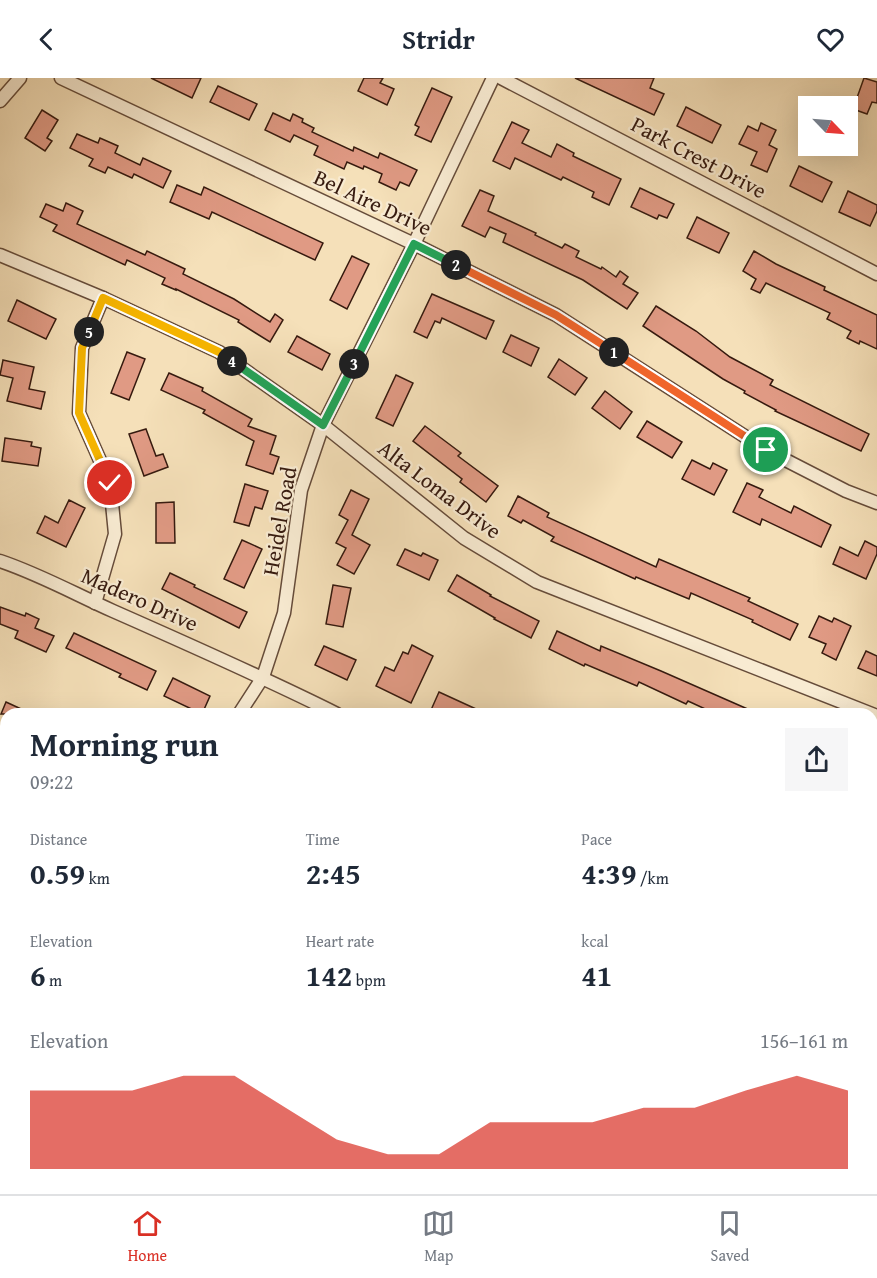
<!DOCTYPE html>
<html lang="en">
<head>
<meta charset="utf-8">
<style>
	:root { --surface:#fff; --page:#f6f6f7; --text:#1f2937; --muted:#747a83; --line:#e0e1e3; --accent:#d93025 }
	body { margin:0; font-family:"Gentium Book Plus",serif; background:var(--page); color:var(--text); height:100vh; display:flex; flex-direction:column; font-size:22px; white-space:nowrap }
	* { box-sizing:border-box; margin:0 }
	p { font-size:20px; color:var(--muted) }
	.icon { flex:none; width:33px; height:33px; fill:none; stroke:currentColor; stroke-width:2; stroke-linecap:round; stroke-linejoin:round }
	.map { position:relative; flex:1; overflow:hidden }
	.drawer { position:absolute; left:0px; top:630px; width:878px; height:486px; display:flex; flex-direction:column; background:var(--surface); border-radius:18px 18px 0 0; box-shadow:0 6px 24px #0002 }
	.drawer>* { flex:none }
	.needle { width:39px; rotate:115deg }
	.fabs { position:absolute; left:798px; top:18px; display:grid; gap:12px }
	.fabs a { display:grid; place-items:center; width:60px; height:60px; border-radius:0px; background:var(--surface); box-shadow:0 6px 24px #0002; font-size:30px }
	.pin { position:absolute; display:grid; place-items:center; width:51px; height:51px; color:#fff; margin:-26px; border:3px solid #fff; border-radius:50%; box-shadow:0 2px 6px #0007 }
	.km { position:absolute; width:30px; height:30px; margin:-15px; border-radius:50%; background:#222; color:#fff; font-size:16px; line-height:30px; text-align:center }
	.round { display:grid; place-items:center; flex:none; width:63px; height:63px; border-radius:0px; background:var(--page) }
	.head { display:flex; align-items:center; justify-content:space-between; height:102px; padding:0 30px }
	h1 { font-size:33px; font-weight:800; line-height:45px }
	.stats { display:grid; grid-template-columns:repeat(3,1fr); gap:9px; height:102px; padding:6px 30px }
	.stats div { display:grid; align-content:center }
	.stats b { font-size:30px; font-weight:800 }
	.stats small { font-size:16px; font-weight:400 }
	.stats p { font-size:16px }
	.chart { height:168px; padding:12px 30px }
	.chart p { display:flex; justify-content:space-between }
	.chart svg { width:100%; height:108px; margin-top:6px; fill:var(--accent); opacity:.7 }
	header { display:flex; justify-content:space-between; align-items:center; height:78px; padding:0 30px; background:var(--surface); font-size:27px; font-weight:800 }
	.menu { display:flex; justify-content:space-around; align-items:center; height:84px; border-top:2px solid var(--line); background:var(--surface); font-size:16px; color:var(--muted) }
	.menu a { display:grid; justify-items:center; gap:3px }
	.menu .active { color:var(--accent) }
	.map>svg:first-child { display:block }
</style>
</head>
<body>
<header><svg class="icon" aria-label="back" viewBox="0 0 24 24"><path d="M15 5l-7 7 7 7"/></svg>Stridr<svg class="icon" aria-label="heart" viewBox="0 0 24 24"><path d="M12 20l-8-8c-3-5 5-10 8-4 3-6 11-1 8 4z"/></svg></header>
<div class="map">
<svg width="877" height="1116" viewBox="0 0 877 1116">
	<rect width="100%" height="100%" fill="#f5e0b9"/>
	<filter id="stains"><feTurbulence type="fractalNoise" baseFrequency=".00333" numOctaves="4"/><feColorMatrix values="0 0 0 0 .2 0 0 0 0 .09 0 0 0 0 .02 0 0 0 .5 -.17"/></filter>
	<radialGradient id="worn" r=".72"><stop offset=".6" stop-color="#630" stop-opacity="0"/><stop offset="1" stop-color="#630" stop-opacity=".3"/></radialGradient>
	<g fill="#e09a84" stroke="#361a0f" stroke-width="1.5">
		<path d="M151 0H201L192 20Z"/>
		<path d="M364 0H383L380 5 394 11 387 27 358 13Z"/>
		<path d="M575 0H654L650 10 664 16 654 37Z"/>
		<path d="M864 0 877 4V25L872 24 867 36 853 31Z"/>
		<path d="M218 8 257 26 249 42 210 24Z"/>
		<path d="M432 10 452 19 431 64 415 57 419 49 415 47Z"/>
		<path d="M686 29 721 47 712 65 677 48Z"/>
		<path d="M42 32 58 42 47 60 52 63 45 73 25 60Z"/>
		<path d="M273 35 290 43 293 36 303 41 302 44 314 50 312 54 353 73 354 69 378 80 380 75 417 92 409 108 400 104 396 112 379 104 382 96 364 88 363 91 347 84 344 91 314 77 318 68 294 57 290 64 265 52Z"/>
		<path d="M512 44 529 52 522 65 551 79 557 66 574 75 573 78 621 101 609 127 592 119 594 114 563 99 561 102 515 80 510 91 493 83Z"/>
		<path d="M761 45 776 52 769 67 777 71 767 94 751 87 757 74 739 66 748 48 758 53Z"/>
		<path d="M77 56 98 65 100 60 118 68 115 75 140 87 143 80 171 93 163 110 134 96 132 100 108 89 105 95 89 88 93 81 70 70Z"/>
		<path d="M799 88 832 104 822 124 790 108Z"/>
		<path d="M177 107 201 117 204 109 323 165 315 182 212 134 209 141 170 124Z"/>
		<path d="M640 110 674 126 667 140 659 137 657 141 631 129Z"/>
		<path d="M480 112 494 118 488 133 536 155 535 157 562 170 565 166 579 173 576 179 601 191 602 189 616 199 620 193 628 199 623 206 638 215 627 231 583 202 503 164 506 156 490 149 485 159 462 148Z"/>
		<path d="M848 113 877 127V133L870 148 839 134Z"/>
		<path d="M66 125 83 133 77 146 145 177 147 173 185 191 183 196 234 221 270 244 275 236 283 242 270 264 238 244 239 242 176 211V212L162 206 165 200 127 182 125 187 53 153 57 147 40 139 46 126 63 133Z"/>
		<path d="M697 139 729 155 719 175 687 160Z"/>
		<path d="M754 173 776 186 825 209 824 212 877 237V271L860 263 859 266 847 260 851 253 827 241 830 235 766 205 760 215 751 211 756 201 743 193Z"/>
		<path d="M352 178 369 186 347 231 330 222Z"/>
		<path d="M432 216 494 243 486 261 442 240 440 245 435 243 427 260 414 254Z"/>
		<path d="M17 222 56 241 46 261 8 243Z"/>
		<path d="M656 228 696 253 730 279 773 302 770 307 869 356 861 373 775 333 776 332 744 315 745 313 723 301 643 248Z"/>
		<path d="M511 257 539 270 531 288 503 274Z"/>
		<path d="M297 258 330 276 322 292 288 274Z"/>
		<path d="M127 274 145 281 129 322 111 315Z"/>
		<path d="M559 281 587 300 575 317 548 299Z"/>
		<path d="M3 282 34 289 29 311 45 314 41 331 7 323 13 300 0 297Z"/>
		<path d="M169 295 203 310 202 313 252 341 248 348 276 358 270 376 279 379 273 396 246 387 254 363 203 335 205 332 161 312Z"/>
		<path d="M396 297 413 305 393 348 376 340Z"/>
		<path d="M605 313 632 334 620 351 592 330Z"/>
		<path d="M647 343 682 364 672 380 637 359Z"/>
		<path d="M425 348 461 375 458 378 498 408 486 424 460 404 462 401 413 363Z"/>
		<path d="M146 351 156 378 163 376 168 389 144 398 129 356Z"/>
		<path d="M5 360 32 364 31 368 41 370 38 388 2 383Z"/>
		<path d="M692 382 710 391 713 385 727 392 714 417 682 401Z"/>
		<path d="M747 405 763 412 759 419 791 435 794 428 831 447 821 469 762 441 760 447 733 434Z"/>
		<path d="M245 406 268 413 262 431 255 429 249 448 234 444Z"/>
		<path d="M351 412 369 421 352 457 370 467 354 496 337 487 346 470 336 465 348 442 339 437Z"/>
		<path d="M518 418 549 435 547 439 656 489 659 481 750 520 748 523 798 546 790 562 752 544 753 542 691 515 689 521 636 499 635 501 551 463 554 459 523 442 521 445 508 438Z"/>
		<path d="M69 422 85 430 66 469 37 455 45 438 58 445Z"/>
		<path d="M174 424 175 465H156V425Z"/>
		<path d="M242 462 262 471 244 510 224 501Z"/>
		<path d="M865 463 877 469V476L866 501 833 486 840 469 858 478Z"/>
		<path d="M405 471 421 478 423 475 438 482 429 502 397 487Z"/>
		<path d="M170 495 195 507 194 509 247 534 239 550 162 511Z"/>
		<path d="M457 497 491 517 490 518 539 543 531 560 494 541 495 540 448 513Z"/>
		<path d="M333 507 351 510 343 549 326 546Z"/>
		<path d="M0 529 25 538 26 535 39 541 35 550 54 558 46 574 15 560 18 553 0 546Z"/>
		<path d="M819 538 832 544 834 540 851 548 836 582 822 575 826 566 809 559Z"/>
		<path d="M557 553 600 573 601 568 661 593 759 636H716L688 623 686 626 639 604 637 608 585 586 584 588 549 571Z"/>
		<path d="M74 555 156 593 147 612 119 599 121 596 66 570Z"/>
		<path d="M412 567 433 578 411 625 376 608 385 589 394 593 403 574 408 576Z"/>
		<path d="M324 568 356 582 347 602 315 587Z"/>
		<path d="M866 573 877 578V598L858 590Z"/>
		<path d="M173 600 210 618 202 636 164 618Z"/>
		<path d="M439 614 487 636H440L431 632Z"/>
		<path d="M6 624 32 636H1Z"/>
	</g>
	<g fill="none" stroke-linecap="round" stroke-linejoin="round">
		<g stroke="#664c3a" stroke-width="15">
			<g id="street">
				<path d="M61 0 414 166 556 237 766 372 846 413 877 425"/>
				<path d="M501 0 877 196"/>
				<path d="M0 23 20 0"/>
				<path d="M0 177 103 220 219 274 323 347 464 460 537 504 877 638"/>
				<path d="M0 483C39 496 75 516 113 533 188 566 263 599 337 636"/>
				<path d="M95 525 115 456 110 405 79 335 82 270 103 220"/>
				<path d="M239 636 263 599 284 535 301 412 323 347 414 166 493 0"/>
				<path d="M0 692 6 695"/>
				<path d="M872 863 877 865"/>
				<path d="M0 908 6 909"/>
				<path d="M0 931 6 918"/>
			</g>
		</g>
		<use href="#street" stroke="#f8ebd2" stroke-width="12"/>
	</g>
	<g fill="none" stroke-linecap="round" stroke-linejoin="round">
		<g stroke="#fff" stroke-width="12">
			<path id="split-1" d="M614 274 766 372"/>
		</g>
		<g stroke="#fff" stroke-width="12">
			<path id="split-2" d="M456 187 556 237 614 274"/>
		</g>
		<g stroke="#fff" stroke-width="12">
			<path id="split-3" d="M354 286 414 166 456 187"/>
		</g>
		<g stroke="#fff" stroke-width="12">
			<path id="split-4" d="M232 283 323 347 354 286"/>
		</g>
		<g stroke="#fff" stroke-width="12">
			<path id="split-5" d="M89 254 103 220 219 274 232 283"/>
		</g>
		<g stroke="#fff" stroke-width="12">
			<path id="split-6" d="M89 254 82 270 79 335 110 405"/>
		</g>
		<use href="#split-1" stroke="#f0652b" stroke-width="8"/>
		<use href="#split-2" stroke="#f0652b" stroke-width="8"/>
		<use href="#split-3" stroke="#22a559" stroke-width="8"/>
		<use href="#split-4" stroke="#22a559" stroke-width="8"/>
		<use href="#split-5" stroke="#f5b400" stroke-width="8"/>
		<use href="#split-6" stroke="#f5b400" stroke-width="8"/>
	</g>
	<g text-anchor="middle" stroke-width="4.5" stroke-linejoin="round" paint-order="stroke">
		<g font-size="22" fill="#361a0f" stroke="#f8ebd2">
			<text transform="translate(699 79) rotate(28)" y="8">Park Crest Drive</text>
			<text transform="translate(373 124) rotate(25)" y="8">Bel Aire Drive</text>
			<text transform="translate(440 411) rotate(37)" y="8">Alta Loma Drive</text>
			<text transform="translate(279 443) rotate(-80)" y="8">Heidel Road</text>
			<text transform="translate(140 521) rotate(24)" y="8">Madero Drive</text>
		</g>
	</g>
	<rect width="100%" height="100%" filter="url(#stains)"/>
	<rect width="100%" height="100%" fill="url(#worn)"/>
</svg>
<div class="fabs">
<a><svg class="needle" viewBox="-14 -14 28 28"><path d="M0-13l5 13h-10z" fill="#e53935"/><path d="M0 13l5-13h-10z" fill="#747a83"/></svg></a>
</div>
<div class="pin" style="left:766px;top:372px;background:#1e9e55"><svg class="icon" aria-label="arrive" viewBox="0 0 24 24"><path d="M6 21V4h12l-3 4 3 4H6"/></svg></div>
<div class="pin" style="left:110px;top:405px;background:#d93025"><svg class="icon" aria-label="check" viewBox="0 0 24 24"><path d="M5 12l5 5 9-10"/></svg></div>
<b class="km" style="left:614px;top:274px">1</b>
<b class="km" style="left:456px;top:187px">2</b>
<b class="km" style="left:354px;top:286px">3</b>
<b class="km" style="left:232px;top:283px">4</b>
<b class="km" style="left:89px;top:254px">5</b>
<section class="drawer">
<div class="head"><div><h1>Morning run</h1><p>09:22</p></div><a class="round"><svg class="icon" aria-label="share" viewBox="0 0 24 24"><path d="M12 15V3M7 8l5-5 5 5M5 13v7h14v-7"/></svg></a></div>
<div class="stats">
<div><p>Distance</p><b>0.59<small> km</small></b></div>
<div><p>Time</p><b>2:45</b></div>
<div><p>Pace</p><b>4:39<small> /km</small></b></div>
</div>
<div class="stats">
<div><p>Elevation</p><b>6<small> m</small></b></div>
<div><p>Heart rate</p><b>142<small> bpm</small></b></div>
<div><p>kcal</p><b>41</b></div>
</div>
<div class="chart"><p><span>Elevation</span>156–161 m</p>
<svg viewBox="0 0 160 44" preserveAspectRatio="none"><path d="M0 44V12L10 12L20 12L30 6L40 6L50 19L60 32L70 38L80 38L90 25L100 25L110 25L120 19L130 19L140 12L150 6L160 12V44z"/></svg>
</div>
</section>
</div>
<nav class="menu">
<a class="active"><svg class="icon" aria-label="home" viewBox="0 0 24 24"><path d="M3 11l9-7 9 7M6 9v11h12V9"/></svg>Home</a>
<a><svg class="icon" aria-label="map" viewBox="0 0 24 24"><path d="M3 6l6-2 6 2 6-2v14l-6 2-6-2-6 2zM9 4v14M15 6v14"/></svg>Map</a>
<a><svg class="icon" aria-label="saved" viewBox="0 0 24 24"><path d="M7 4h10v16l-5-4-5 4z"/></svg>Saved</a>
</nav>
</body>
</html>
